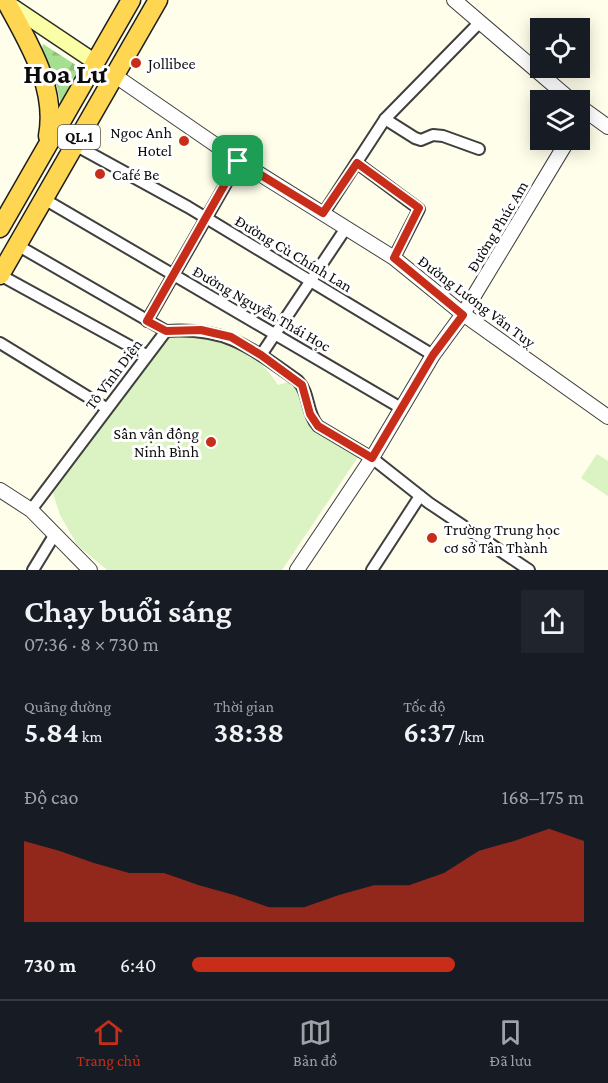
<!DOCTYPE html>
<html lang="vi">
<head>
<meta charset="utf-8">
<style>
	:root { --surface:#171b24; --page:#20242c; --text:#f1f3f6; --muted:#9ea1a6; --line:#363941; --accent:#c72d18 }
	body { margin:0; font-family:"Crimson Pro",serif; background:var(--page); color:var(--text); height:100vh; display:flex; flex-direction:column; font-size:22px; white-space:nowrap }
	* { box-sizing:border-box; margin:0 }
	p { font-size:20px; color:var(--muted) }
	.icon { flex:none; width:33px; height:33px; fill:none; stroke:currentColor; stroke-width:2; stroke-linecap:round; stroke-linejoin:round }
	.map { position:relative; height:570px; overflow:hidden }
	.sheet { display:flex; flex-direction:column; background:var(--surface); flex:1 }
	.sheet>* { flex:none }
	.buttons { position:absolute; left:530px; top:18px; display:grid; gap:12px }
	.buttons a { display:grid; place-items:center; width:60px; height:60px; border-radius:0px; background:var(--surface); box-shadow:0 3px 15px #0003; font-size:30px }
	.pin { position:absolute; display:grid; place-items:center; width:51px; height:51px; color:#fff; margin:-26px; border-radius:12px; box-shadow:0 3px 9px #0006 }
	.round { display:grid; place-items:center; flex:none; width:63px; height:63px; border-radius:0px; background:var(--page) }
	.head { display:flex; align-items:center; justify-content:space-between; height:102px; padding:0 24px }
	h1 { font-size:33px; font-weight:600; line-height:45px }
	.metrics { display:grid; grid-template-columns:repeat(3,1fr); gap:9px; height:102px; padding:6px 24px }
	.metrics div { display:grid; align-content:center }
	.metrics b { font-size:30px; font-weight:600 }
	.metrics small { font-size:16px; font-weight:400 }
	.metrics p { font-size:16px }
	.chart { height:168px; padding:12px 24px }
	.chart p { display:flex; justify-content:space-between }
	.chart svg { width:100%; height:108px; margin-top:6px; fill:var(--accent); opacity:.7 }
	ul { padding:0 24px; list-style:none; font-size:20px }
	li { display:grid; grid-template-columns:96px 72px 1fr; align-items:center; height:45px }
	li i { height:15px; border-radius:8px; background:var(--accent) }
	.tabs { display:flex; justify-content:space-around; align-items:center; height:84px; border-top:2px solid var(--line); background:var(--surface); font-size:16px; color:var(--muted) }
	.tabs a { display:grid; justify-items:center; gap:3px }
	.tabs .selected { color:var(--accent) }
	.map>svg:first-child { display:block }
</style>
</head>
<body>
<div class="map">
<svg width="608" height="570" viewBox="0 0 608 570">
	<defs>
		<pattern id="forest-firs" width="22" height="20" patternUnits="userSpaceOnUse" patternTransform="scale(1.5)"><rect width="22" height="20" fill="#a5df8f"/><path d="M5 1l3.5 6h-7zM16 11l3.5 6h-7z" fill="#8dbe7a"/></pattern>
	</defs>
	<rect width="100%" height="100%" fill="#fffeea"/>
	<path fill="url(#forest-firs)" d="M43 44 82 69 61 105 56 83 42 48Z"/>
	<g fill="#dbf3c3">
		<path d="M168 333C217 334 250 342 278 385L292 381 300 389 311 428 358 457 282 570H107L77 545 60 515 52 490Z"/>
		<path d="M597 454 608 461V496L581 478Z"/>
	</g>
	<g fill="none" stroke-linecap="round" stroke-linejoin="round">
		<g stroke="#3f3f3f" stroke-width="14">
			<g id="minor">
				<path d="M385 119 415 138 421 140 433 135 443 136 479 149"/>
				<path d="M75 145 188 207 433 355"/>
				<path d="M357 163 419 209 394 258"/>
				<path d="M44 199 401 408"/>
				<path d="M323 214 385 119 479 23"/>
				<path d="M17 245 166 331"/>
				<path d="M0 275 146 355"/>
				<path d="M147 321 239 161"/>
				<path d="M0 343 106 408"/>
				<path d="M261 355 346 228"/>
				<path d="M31 510 166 331C227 327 250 347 298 381 310 393 306 413 318 426L372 458 429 503 529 570"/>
				<path d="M33 570 55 534"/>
				<path d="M372 570 420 496"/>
			</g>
		</g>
		<g stroke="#3f3f3f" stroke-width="16">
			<g id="tertiary">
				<path d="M454 0 571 100"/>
				<path d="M114 75 239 161 394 258 463 314 608 417"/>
				<path d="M579 106 608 127"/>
				<path d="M0 490 31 510 90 570"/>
				<path d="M297 570 372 458 433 355 463 314 568 140"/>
			</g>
		</g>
		<g stroke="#2e2e2e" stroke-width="18">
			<path id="secondary" d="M7 3 95 62"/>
		</g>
		<g stroke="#1d1d1d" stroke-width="21">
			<g id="trunk">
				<path d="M7 3C29 44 57 88 48 136"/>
				<path d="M0 228 131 0"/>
				<path d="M0 275 158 0"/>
			</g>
		</g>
		<use href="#minor" stroke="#fff" stroke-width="10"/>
		<use href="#tertiary" stroke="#fff" stroke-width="14"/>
		<use href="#secondary" stroke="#faffa5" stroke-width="15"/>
		<use href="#trunk" stroke="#ffd651" stroke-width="18"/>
	</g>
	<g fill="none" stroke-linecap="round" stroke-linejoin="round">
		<g stroke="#fff" stroke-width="12">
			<path id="route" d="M238 161 323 213 357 163 419 208 394 258 463 315 433 355 372 458 318 426 310 414 302 385 261 355 231 337 201 330 166 331 147 321Z"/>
		</g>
		<use href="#route" stroke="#c72d18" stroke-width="8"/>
	</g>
	<g fill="#c72d18" stroke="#fff" stroke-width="2">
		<circle cx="136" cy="63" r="6"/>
		<circle cx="184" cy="141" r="6"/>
		<circle cx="100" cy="174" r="6"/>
		<circle cx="211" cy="442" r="6"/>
		<circle cx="432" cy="538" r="6"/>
	</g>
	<g text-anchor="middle" stroke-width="6" stroke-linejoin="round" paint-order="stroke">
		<rect fill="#fff" stroke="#555" stroke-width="1.5" x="58" y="125" width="42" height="24" rx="4.5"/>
		<g font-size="15" font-weight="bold" fill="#0c0c0c">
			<text x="79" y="142">QL.1</text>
		</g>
		<g font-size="16" fill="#0c0c0c" stroke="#fff" text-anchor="start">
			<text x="148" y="69">Jollibee</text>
			<text x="172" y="138" text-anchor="end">Ngoc Anh<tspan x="172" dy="18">Hotel</tspan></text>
			<text x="112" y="180">Café Be</text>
			<text x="199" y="439" text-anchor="end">Sân vận động<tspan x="199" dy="18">Ninh Bình</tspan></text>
			<text x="444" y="535">Trường Trung học<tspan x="444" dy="18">cơ sở Tân Thành</tspan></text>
		</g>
		<g font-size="16" fill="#0c0c0c" stroke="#fff">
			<text transform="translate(497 226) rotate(-59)" y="6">Đường Phúc Am</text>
			<text transform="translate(294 253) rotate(31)" y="6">Đường Cù Chính Lan</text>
			<text transform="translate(477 301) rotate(37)" y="6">Đường Lương Văn Tuỵ</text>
			<text transform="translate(262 308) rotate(30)" y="6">Đường Nguyễn Thái Học</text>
			<text transform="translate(113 374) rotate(-53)" y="6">Tô Vĩnh Diện</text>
		</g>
		<g font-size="28" font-weight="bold" fill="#0c0c0c" stroke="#fff">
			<text x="65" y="83">Hoa Lư</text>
		</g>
	</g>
</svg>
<div class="buttons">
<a><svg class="icon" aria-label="locate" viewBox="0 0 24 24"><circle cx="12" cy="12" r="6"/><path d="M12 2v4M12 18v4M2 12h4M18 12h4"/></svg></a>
<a><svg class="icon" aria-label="layers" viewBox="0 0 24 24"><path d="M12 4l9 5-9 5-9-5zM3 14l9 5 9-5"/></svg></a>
</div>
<div class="pin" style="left:238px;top:161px;background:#1e9e55"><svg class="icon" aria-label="arrive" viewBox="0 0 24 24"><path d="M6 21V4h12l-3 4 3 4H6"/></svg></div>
</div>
<section class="sheet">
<div class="head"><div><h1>Chạy buổi sáng</h1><p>07:36 · 8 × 730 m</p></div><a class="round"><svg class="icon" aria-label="share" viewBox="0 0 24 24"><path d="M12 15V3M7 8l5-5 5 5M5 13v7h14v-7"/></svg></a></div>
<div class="metrics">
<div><p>Quãng đường</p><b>5.84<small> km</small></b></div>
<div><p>Thời gian</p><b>38:38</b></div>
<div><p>Tốc độ</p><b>6:37<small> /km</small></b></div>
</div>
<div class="chart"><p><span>Độ cao</span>168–175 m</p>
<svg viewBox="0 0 160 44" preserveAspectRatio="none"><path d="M0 44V11L10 15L20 20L30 24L40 24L50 29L60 33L70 38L80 38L90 33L100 29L110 29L120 24L130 15L140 11L150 6L160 11V44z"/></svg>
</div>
<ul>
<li><b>730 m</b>6:40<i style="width:67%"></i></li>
</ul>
</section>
<nav class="tabs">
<a class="selected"><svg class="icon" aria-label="home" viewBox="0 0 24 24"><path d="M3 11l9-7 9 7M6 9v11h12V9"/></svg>Trang chủ</a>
<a><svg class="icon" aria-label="map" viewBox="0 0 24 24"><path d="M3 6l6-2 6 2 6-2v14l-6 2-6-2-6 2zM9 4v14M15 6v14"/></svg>Bản đồ</a>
<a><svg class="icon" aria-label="saved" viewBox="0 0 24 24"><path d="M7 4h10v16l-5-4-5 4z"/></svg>Đã lưu</a>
</nav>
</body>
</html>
